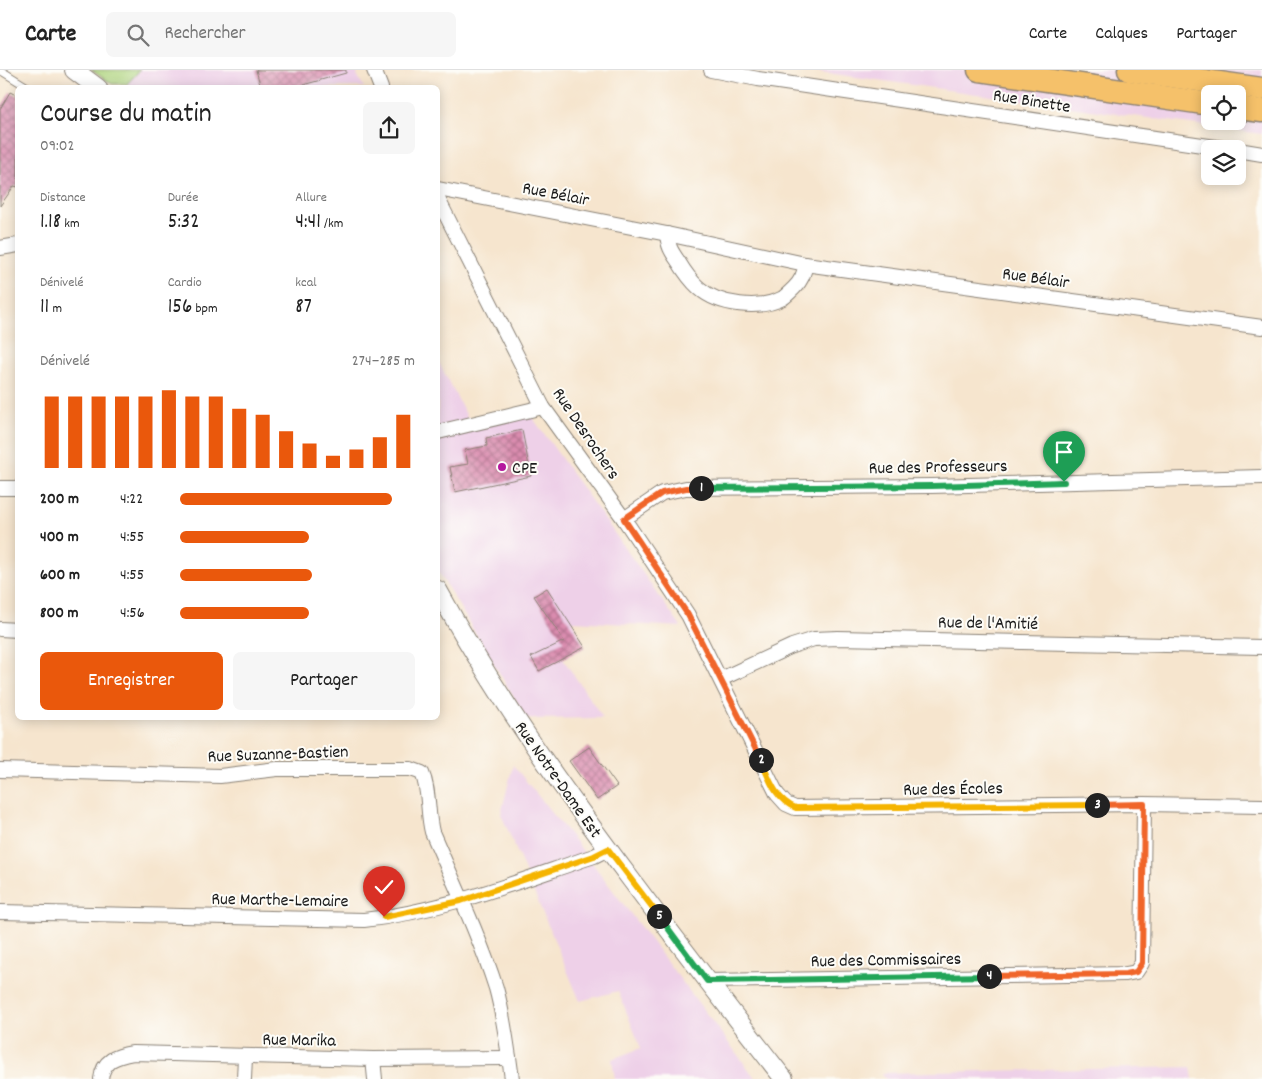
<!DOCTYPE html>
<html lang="fr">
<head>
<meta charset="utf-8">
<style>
	:root { --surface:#fff; --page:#f6f6f6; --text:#222; --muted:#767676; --line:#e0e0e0; --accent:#ea580c }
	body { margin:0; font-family:Dekko,sans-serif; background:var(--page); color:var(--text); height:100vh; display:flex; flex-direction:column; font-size:19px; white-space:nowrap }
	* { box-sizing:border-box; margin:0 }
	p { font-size:16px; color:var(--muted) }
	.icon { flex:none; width:28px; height:28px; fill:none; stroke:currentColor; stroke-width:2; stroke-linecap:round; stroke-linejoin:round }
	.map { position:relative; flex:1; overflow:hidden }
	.side { position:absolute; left:15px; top:15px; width:425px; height:635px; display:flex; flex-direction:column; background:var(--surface); border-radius:8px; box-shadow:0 2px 12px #0003 }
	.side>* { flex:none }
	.tools { position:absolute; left:1201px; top:15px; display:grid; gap:10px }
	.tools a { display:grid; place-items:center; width:45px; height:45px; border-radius:8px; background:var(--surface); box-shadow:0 2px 12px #0003; font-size:25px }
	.pin { position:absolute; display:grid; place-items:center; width:42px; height:42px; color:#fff; margin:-51px -21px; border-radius:50% 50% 50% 0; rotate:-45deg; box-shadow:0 0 5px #0007 }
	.pin .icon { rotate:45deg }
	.km { position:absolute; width:25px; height:25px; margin:-12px; border-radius:50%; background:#222; color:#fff; font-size:14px; line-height:25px; text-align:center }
	.round { display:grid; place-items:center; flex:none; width:52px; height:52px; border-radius:8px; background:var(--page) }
	.overview { display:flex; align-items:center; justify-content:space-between; height:85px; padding:0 25px }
	h1 { font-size:28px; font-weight:600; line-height:38px }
	.figures { display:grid; grid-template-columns:repeat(3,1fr); gap:8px; height:85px; padding:5px 25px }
	.figures div { display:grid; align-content:center }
	.figures b { font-size:21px; font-weight:600 }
	.figures small { font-size:14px; font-weight:400 }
	.figures p { font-size:14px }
	.chart { height:140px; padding:10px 25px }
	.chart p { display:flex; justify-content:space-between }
	.chart svg { width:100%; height:90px; margin-top:5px; stroke:var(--accent); stroke-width:6 }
	.cta { display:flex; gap:10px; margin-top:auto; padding:10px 25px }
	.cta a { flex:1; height:58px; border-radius:8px; background:var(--accent); color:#fff; font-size:20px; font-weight:600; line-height:58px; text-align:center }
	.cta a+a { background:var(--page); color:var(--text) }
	ul { padding:0 25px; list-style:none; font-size:16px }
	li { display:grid; grid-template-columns:80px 60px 1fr; align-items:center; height:38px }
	li i { height:12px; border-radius:6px; background:var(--accent) }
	header { display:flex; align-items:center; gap:30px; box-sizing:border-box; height:70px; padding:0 25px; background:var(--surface); border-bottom:1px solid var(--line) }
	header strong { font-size:24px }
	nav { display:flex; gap:28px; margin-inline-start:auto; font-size:18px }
	.search { width:350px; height:45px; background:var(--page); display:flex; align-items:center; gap:12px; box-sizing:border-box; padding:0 18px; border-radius:8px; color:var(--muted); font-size:19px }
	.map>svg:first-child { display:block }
</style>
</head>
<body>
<header>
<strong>Carte</strong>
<div class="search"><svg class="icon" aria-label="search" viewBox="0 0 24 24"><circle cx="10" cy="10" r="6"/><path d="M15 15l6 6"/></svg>Rechercher</div>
<nav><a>Carte</a><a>Calques</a><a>Partager</a></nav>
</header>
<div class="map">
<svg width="1262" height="1009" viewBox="0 0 1262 1009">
	<defs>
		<pattern id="building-cross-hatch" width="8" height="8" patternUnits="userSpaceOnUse" patternTransform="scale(1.25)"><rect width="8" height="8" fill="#da8caf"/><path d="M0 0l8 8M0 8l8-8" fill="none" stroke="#b0728e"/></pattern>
	</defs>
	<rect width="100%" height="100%" fill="#fdfcf7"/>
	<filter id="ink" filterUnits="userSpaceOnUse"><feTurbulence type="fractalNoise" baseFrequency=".02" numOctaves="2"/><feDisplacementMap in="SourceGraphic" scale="10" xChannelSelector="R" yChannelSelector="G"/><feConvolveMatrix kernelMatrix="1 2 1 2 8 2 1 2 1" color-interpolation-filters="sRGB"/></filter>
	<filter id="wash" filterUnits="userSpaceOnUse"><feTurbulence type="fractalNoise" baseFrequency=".0096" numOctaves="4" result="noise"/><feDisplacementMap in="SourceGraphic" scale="20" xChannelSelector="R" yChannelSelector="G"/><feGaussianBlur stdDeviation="1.12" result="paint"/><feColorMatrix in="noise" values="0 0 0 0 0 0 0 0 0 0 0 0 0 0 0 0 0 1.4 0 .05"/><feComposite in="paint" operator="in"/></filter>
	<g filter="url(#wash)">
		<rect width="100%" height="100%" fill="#f6e5ce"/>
		<g fill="#eed0e8" fill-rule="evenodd">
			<path d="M140 0H359L357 5 364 17 131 18 127 14Z"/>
			<path d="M806 0H1262V64ZM1210 24H1238V51H1210Z"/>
			<path d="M438 291 473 358 530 344 681 557 573 551 585 577 563 589 603 648 527 649 438 501Z"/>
			<path d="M513 695 583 781 756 1009H615L612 989 641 978 618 921 580 931 501 744Z"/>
			<path d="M1191 997 1193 1009H886L882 1003Z"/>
		</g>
		<path fill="#add37d" stroke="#64784c" d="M91 0H140L127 14H112Z"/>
		<g id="blocks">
			<g fill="url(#building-cross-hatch)">
				<path d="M256 0H346V3L292 18H261Z"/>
				<path d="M10 22 18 26V117L14 116 0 136V39Z"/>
				<path d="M522 360 531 406 455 422 450 397 468 394 465 380 487 376 486 368Z"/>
				<path d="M547 518 585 577 539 601 531 587 564 571 534 526Z"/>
				<path d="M589 677 617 716 597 730 569 691Z"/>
			</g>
		</g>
	</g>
	<g filter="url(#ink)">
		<use href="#blocks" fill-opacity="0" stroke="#898075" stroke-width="1"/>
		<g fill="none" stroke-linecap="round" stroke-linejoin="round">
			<g stroke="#898075" stroke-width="9">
				<path id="service" d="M0 0 29 18"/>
			</g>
			<g stroke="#898075" stroke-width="16">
				<g id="minor">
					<path d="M374 0 381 18"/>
					<path d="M711 0 758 9 1229 79"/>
					<path d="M1238 80 1262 84"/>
					<path d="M438 119 667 164 805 194 1262 257"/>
					<path d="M438 129 543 337 624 449 688 545 777 724 786 734 795 738 1144 734 1262 736"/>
					<path d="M667 164C668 176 671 181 678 191 684 201 691 211 699 218 719 236 760 240 783 228 787 225 791 221 794 218 801 211 805 204 805 194"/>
					<path d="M0 178 18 175"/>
					<path d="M438 362 543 337"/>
					<path d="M0 418H18"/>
					<path d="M624 449 662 423 686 418 932 416 1262 407"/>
					<path d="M0 559 18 560"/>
					<path d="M721 609 792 576 814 569 838 568 1262 577"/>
					<path d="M0 700 220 706 277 699H411L422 703C430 721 427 743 432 762 454 813 479 865 496 918 504 947 508 979 512 1009"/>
					<path d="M0 842 364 850C444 841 519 811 594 786L608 779"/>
					<path d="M707 911 1126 904 1136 902 1142 893 1144 734"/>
					<path d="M373 989 375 1009"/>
					<path d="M101 1009C103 990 116 986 133 983L373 989 509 988"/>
					<path d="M244 1009 245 987"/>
				</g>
			</g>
			<g stroke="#898075" stroke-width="20">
				<g id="tertiary">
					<path d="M74 0 98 18"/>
					<path d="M438 520C494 623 562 718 632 811 682 878 733 944 784 1009"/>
				</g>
			</g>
			<g stroke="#898075" stroke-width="25">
				<g id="primary">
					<path d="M979 0 1210 34"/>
					<path d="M1129 0 1262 19"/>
					<path d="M1238 38 1262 41"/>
				</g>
			</g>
			<use href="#service" stroke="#fff" stroke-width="7"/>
			<use href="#minor" stroke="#fff" stroke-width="14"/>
			<use href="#tertiary" stroke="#fff" stroke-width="18"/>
			<use href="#primary" stroke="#f5c16b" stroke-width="22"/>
		</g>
	</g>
	<g fill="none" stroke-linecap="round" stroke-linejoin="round" filter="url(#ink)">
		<g stroke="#fff" stroke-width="10">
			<path id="split-1" d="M701 418 932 416 1064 412"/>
		</g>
		<g stroke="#fff" stroke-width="10">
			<path id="split-2" d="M701 418H686L662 423 624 449 688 545 761 690"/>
		</g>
		<g stroke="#fff" stroke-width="10">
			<path id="split-3" d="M761 690C769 708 775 730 796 738L1097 735"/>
		</g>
		<g stroke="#fff" stroke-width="10">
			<path id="split-4" d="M989 906 1126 904 1136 902 1142 893 1144 734 1097 735"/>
		</g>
		<g stroke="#fff" stroke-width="10">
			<path id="split-5" d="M659 846 707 911 989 906"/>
		</g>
		<g stroke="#fff" stroke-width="10">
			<path id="split-6" d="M384 847 461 831 594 786 608 779 659 846"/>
		</g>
		<use href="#split-1" stroke="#22a559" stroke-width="6"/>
		<use href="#split-2" stroke="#f0652b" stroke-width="6"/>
		<use href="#split-3" stroke="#f5b400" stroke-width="6"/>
		<use href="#split-4" stroke="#f0652b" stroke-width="6"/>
		<use href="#split-5" stroke="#22a559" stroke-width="6"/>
		<use href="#split-6" stroke="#f5b400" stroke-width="6"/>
	</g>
	<circle fill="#b5179e" stroke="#fdfcf7" stroke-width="2" cx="502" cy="397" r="5"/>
	<g text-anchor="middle" stroke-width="4" stroke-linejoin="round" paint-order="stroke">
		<g font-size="18" fill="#1c1c1c" stroke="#fdfcf7">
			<text transform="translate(1032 30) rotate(9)" y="6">Rue Binette</text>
			<text transform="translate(556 123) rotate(11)" y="6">Rue Bélair</text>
			<text transform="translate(1036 207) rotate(8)" y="6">Rue Bélair</text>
			<text transform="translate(587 363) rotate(56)" y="6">Rue Desrochers</text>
			<text transform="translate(938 396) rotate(-1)" y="6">Rue des Professeurs</text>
			<text transform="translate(988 552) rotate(1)" y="6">Rue de l'Amitié</text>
			<text transform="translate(278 683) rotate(-2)" y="6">Rue Suzanne-Bastien</text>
			<text transform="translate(559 709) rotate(55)" y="6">Rue Notre-Dame Est</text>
			<text transform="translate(953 718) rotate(-1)" y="6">Rue des Écoles</text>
			<text transform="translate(280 829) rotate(1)" y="6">Rue Marthe-Lemaire</text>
			<text transform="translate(886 889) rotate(-1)" y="6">Rue des Commissaires</text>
			<text transform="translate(299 969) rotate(1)" y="6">Rue Marika</text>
		</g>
		<g font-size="18" fill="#1c1c1c" stroke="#fdfcf7" text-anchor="start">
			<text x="512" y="403">CPE</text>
		</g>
	</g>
</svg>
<div class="tools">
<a><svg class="icon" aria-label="locate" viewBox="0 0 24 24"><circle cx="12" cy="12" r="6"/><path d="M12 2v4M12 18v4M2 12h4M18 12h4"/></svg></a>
<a><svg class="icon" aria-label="layers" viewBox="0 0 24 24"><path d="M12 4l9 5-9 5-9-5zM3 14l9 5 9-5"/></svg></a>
</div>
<div class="pin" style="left:1064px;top:412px;background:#1e9e55"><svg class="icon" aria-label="arrive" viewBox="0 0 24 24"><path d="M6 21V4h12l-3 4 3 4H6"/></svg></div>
<div class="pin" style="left:384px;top:847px;background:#d93025"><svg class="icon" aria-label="check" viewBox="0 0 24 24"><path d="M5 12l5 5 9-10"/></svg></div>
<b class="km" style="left:701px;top:418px">1</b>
<b class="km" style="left:761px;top:690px">2</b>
<b class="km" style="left:1097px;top:735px">3</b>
<b class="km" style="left:989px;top:906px">4</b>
<b class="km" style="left:659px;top:846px">5</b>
<section class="side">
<div class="overview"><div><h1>Course du matin</h1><p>09:02</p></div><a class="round"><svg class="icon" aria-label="share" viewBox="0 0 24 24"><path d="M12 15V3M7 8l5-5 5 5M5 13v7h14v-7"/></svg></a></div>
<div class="figures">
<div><p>Distance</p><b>1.18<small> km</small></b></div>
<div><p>Durée</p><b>5:32</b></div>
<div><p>Allure</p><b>4:41<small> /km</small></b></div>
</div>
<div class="figures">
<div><p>Dénivelé</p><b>11<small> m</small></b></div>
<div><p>Cardio</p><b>156<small> bpm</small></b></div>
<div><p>kcal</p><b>87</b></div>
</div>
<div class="chart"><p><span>Dénivelé</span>274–285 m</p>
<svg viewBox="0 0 160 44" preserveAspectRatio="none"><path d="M5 44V9M15 44V9M25 44V9M35 44V9M45 44V9M55 44V6M65 44V9M75 44V9M85 44V15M95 44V18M105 44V26M115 44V32M125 44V38M135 44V35M145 44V29M155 44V18"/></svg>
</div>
<ul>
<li><b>200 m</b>4:22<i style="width:90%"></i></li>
<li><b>400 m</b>4:55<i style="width:55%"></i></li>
<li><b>600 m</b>4:55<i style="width:56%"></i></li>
<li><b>800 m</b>4:56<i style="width:55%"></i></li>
</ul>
<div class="cta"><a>Enregistrer</a><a>Partager</a></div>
</section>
</div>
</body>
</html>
